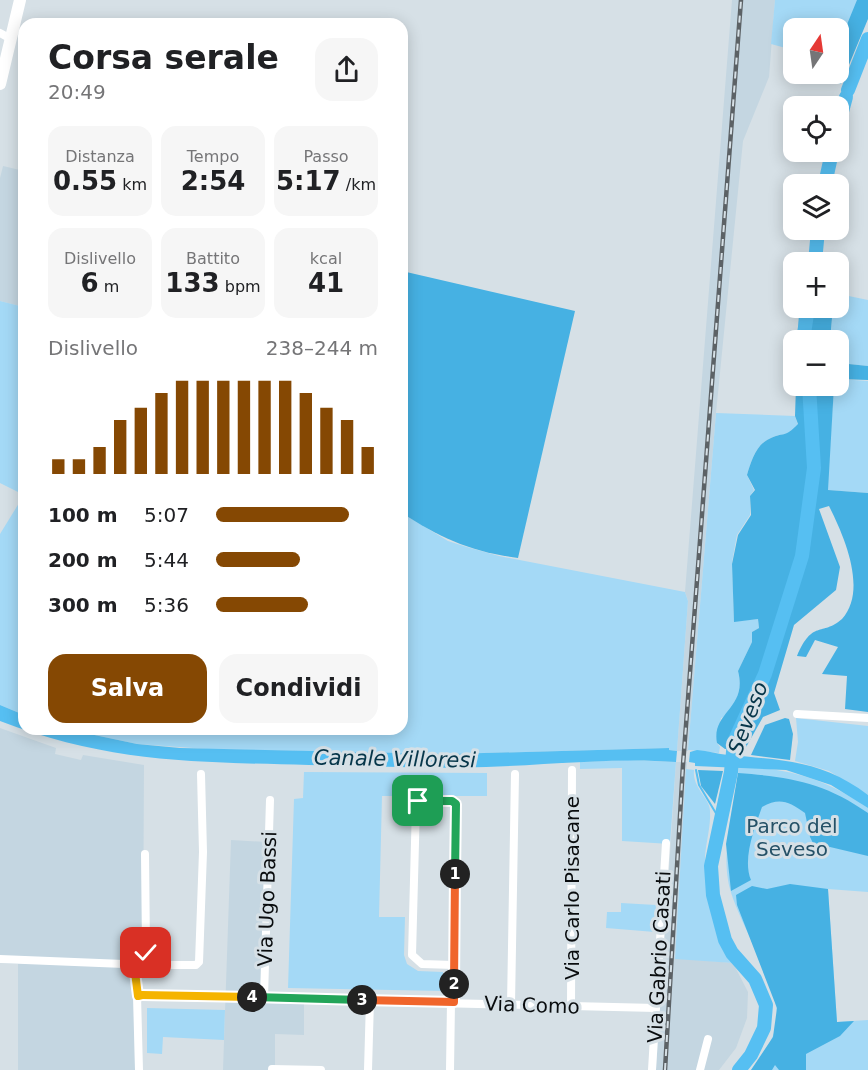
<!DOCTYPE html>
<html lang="it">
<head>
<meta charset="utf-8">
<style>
	:root { --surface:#fff; --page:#f6f6f6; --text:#202124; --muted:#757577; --accent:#854803 }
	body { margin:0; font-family:"DejaVu Sans",sans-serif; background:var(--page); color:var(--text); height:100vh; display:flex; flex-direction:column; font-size:22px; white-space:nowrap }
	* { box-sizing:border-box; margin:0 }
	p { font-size:20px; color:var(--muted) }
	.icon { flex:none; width:33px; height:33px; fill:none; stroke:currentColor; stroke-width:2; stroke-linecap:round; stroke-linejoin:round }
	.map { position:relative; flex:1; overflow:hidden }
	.drawer { position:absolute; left:18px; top:18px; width:390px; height:717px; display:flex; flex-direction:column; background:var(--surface); border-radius:18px; box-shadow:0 3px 15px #0003 }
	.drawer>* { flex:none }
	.needle { width:39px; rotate:13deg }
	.controls { position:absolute; left:783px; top:18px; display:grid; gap:12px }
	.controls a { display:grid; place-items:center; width:66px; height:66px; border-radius:12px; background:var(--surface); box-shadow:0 3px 15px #0003; font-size:30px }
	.pin { position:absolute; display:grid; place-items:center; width:51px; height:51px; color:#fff; margin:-26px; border-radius:12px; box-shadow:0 3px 9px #0006 }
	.km { position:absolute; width:30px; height:30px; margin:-15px; border-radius:50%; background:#222; color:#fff; font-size:16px; line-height:30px; text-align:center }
	.round { display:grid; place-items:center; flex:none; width:63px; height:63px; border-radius:18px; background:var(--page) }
	.head { display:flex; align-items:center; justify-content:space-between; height:102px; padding:0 30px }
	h1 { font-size:33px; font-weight:700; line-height:45px }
	.metrics { display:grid; grid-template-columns:repeat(3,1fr); gap:9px; height:102px; padding:6px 30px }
	.metrics div { display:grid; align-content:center; border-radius:15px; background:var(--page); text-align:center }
	.metrics b { font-size:26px; font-weight:700 }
	.metrics small { font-size:16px; font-weight:400 }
	.metrics p { font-size:16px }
	.chart { height:168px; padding:12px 30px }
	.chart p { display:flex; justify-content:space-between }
	.chart svg { width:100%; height:108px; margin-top:6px; stroke:var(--accent); stroke-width:6 }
	.button { display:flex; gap:12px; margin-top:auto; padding:12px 30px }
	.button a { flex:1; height:69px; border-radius:18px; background:var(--accent); color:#fff; font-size:24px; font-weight:700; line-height:69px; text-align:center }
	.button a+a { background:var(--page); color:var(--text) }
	ul { padding:0 30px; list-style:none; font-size:20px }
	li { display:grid; grid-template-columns:96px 72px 1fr; align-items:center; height:45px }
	li i { height:15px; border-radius:8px; background:var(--accent) }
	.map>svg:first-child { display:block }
</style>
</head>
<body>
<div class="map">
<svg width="868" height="1070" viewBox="0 0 868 1070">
	<rect width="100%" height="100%" fill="#d6e0e6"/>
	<g fill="#c4d6e1">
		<path d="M732 0H775L769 77 743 141 716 413 688 751H677L688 601 685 592Z"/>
		<path d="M3 166 24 171V307L0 301V178Z"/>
		<path d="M0 728 56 748 55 754 81 760 83 755 144 765 143 955 131 971 134 996 135 1070H18V964L0 963Z"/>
		<path d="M676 762H687L675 958 733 963 748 992 747 1018 736 1048 719 1070H656Z"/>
		<path d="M231 840 267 842 262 999 304 1001V1035L275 1034V1066L269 1070H223Z"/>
	</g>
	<g fill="#a4d9f6">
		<path d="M775 0H868L839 61 838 28H794L793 50 771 44Z"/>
		<path d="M839 294 868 300V366L839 363 838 340H830L832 318 830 308H838Z"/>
		<path d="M0 301 24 307V715L0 705V534L24 495 0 483Z"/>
		<path d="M839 379 868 381V493L827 490 834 386H838Z"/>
		<path d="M716 413 795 416 798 425C784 440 783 431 769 439 756 445 751 462 747 475L754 490 750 496V515L737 535 732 562 734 621 758 619 759 628 752 632V642L738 671C743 688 737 702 727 716L721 718 717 743 720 747 719 753 688 750Z"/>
		<path d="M402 513 448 541 467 547 499 556 685 592 688 601 677 751 669 750V748L449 754 207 749 137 744 66 729H402Z"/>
		<path d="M796 718 868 726V795L829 771 795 761 798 742Z"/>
		<path d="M628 760 676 762 670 844 622 841V768L580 769V762Z"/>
		<path d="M739 766C791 769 825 778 868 808V892L828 889 837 1022 868 1020V1070H751C760 1057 772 1043 776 1027 785 989 734 919 728 880 722 842 735 804 739 766Z"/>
		<path d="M686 769 694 770C692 788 710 798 710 811 711 826 706 842 705 857 704 894 716 931 733 963L675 959Z"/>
		<path d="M304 772 487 773V796H382L379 917H405L404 955 407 964 418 971 443 972 444 991 288 988 294 799 303 798Z"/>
		<path d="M621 903 656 905 655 932 606 928 607 912H621Z"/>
		<path d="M147 1008 225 1010 224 1040 163 1037 162 1054 147 1053Z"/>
	</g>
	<g fill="#46b1e3">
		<path d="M857 0H868V19L841 84 833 82 830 74H838L839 44Z"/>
		<path d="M402 271 575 311 518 558C472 552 440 538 402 513Z"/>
		<path d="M799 308H830L832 318 830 340H798Z"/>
		<path d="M839 363 868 366V380L839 379Z"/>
		<path d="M796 386H834L828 490 868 493V712L845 709 847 676 822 674 838 647 815 640 806 657 797 656C813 619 821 637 842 619 868 590 844 536 829 506L819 509 840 567 836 590 794 625 774 693 780 710 763 717 745 749H725L717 743C711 712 748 709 738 671L752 642V632L759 628 758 619 734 622 732 564 738 535 751 515 750 496 755 490 747 475C751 462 756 445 769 439 784 431 784 439 798 424L795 416Z"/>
		<path d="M785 718 789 719 793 734 790 760 751 755 765 725Z"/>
		<path d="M698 770 723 771 715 804 701 786Z"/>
		<path d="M738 773C790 777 824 782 868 813V856L830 847 817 851 810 837 805 813C789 802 780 797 762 807 755 827 742 859 751 880L731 891 726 844Z"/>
		<path d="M790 884 828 889 837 1022 854 1021 840 1036 806 1054V1070H779L775 1065 772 1070H751L773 1037 777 1008 737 905 736 895 752 886 767 889Z"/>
	</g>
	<g fill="#56bff2">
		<path d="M0 705 24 715V729H66L137 744 180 748 449 754 669 748V750L677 751 676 762C616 757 549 765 486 767 427 769 368 766 309 765 195 762 109 763 0 721Z"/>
		<path d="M697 750C708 751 718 754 728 755 782 760 822 760 868 795V808L831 785 786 770 695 766V763L689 762 690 752Z"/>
	</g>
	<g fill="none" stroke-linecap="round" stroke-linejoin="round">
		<path stroke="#56bff2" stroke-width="2" d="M696 770 699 785 720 820"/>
		<g stroke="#56bff2" stroke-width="14">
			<path d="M848 90 868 39"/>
			<path d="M838 126 846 97"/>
			<path d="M825 184 832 152"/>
			<path d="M815 262 818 230"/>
			<path d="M803 340 808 308"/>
			<path d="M739 1070 751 1055 764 1028 766 1005 755 979 732 953 725 940 713 895 711 866 731 772 734 742 765 674 802 556 814 468 809 386"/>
		</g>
		<g stroke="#fff" stroke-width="8">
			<path d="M0 33 11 39"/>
			<path d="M797 714 868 718"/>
			<path d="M0 959 124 964 135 972 137 996 656 1008"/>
			<path d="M141 965H196L199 962 203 852 201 774"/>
			<path d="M139 967 146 949 145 854"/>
			<path d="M137 996 139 1070"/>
			<path d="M264 997 270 800"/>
			<path d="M454 1002 456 804 452 801H420L416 805 412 955 422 964 454 965"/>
			<path d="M511 1004 515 774"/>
			<path d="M571 1006 572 770"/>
			<path d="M272 1069 321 1070"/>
			<path d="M368 1070 370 1000"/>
			<path d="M450 1070 451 1002"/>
			<path d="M652 1070 666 843"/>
			<path d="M700 1070 708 1039"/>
		</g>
		<path stroke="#fff" stroke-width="12" d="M0 84 20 0"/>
		<g stroke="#5c6266" stroke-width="4.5">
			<path id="rail" d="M665 1070 683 765 741 0"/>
		</g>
		<use href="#rail" stroke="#d6e0e6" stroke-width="2" stroke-dasharray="7" stroke-linecap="butt"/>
	</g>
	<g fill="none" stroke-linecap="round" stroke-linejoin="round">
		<g stroke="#fff" stroke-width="12">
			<path id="split-1" d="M418 801H452L456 804 455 874"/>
		</g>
		<g stroke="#fff" stroke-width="12">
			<path id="split-2" d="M454 984 455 874"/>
		</g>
		<g stroke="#fff" stroke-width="12">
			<path id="split-3" d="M362 1000 454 1002V984"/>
		</g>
		<g stroke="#fff" stroke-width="12">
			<path id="split-4" d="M252 997 362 1000"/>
		</g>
		<g stroke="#fff" stroke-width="12">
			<path id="split-5" d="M142 995 252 997"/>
		</g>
		<g stroke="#fff" stroke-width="12">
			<path id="split-6" d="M142 995 138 996 135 972 146 953"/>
		</g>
		<use href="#split-1" stroke="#22a559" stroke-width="8"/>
		<use href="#split-2" stroke="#f0652b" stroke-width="8"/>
		<use href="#split-3" stroke="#f0652b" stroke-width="8"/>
		<use href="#split-4" stroke="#22a559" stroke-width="8"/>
		<use href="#split-5" stroke="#f5b400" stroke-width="8"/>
		<use href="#split-6" stroke="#f5b400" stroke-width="8"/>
	</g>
	<g text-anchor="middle" stroke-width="6" stroke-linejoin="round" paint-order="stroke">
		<g font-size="20" fill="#255167" stroke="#d6e0e6">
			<text x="792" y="833">Parco del<tspan x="792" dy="23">Seveso</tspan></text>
		</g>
		<g font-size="20" fill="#090c0e" stroke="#d6e0e6">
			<text transform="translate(572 888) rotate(-90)" y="7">Via Carlo Pisacane</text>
			<text transform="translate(267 899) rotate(-88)" y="7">Via Ugo Bassi</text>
			<text transform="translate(659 957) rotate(-87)" y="7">Via Gabrio Casati</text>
			<text transform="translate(532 1005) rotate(2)" y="7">Via Como</text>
		</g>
		<g font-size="21" font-style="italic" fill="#06364a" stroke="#d6e0e6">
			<text transform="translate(748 718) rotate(-69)" y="7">Seveso</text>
			<text transform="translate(395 759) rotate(1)" y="7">Canale Villoresi</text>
		</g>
	</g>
</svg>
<div class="controls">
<a><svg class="needle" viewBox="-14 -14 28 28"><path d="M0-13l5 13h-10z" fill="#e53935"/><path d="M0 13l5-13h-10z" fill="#757577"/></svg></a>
<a><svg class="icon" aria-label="locate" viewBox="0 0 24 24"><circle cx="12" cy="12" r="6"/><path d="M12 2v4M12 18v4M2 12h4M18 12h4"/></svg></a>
<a><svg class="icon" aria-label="layers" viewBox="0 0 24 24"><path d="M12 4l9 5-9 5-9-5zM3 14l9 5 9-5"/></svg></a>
<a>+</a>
<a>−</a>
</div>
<div class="pin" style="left:418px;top:801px;background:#1e9e55"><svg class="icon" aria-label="arrive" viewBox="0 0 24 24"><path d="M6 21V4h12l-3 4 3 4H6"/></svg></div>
<div class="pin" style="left:146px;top:953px;background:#d93025"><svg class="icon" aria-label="check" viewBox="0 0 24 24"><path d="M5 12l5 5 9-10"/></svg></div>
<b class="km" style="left:455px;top:874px">1</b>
<b class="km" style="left:454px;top:984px">2</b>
<b class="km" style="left:362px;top:1000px">3</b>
<b class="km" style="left:252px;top:997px">4</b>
<section class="drawer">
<div class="head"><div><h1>Corsa serale</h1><p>20:49</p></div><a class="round"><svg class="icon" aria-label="share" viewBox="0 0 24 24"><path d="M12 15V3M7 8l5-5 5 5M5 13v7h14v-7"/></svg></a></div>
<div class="metrics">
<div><p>Distanza</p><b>0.55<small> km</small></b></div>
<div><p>Tempo</p><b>2:54</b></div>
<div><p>Passo</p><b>5:17<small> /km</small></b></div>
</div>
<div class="metrics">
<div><p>Dislivello</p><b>6<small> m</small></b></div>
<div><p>Battito</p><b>133<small> bpm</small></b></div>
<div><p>kcal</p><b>41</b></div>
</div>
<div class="chart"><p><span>Dislivello</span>238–244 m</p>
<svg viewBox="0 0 160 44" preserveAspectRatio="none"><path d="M5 44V38M15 44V38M25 44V33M35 44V22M45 44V17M55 44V11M65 44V6M75 44V6M85 44V6M95 44V6M105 44V6M115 44V6M125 44V11M135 44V17M145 44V22M155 44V33"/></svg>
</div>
<ul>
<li><b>100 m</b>5:07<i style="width:82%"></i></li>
<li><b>200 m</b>5:44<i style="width:52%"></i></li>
<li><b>300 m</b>5:36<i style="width:57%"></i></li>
</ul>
<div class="button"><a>Salva</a><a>Condividi</a></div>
</section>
</div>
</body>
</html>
